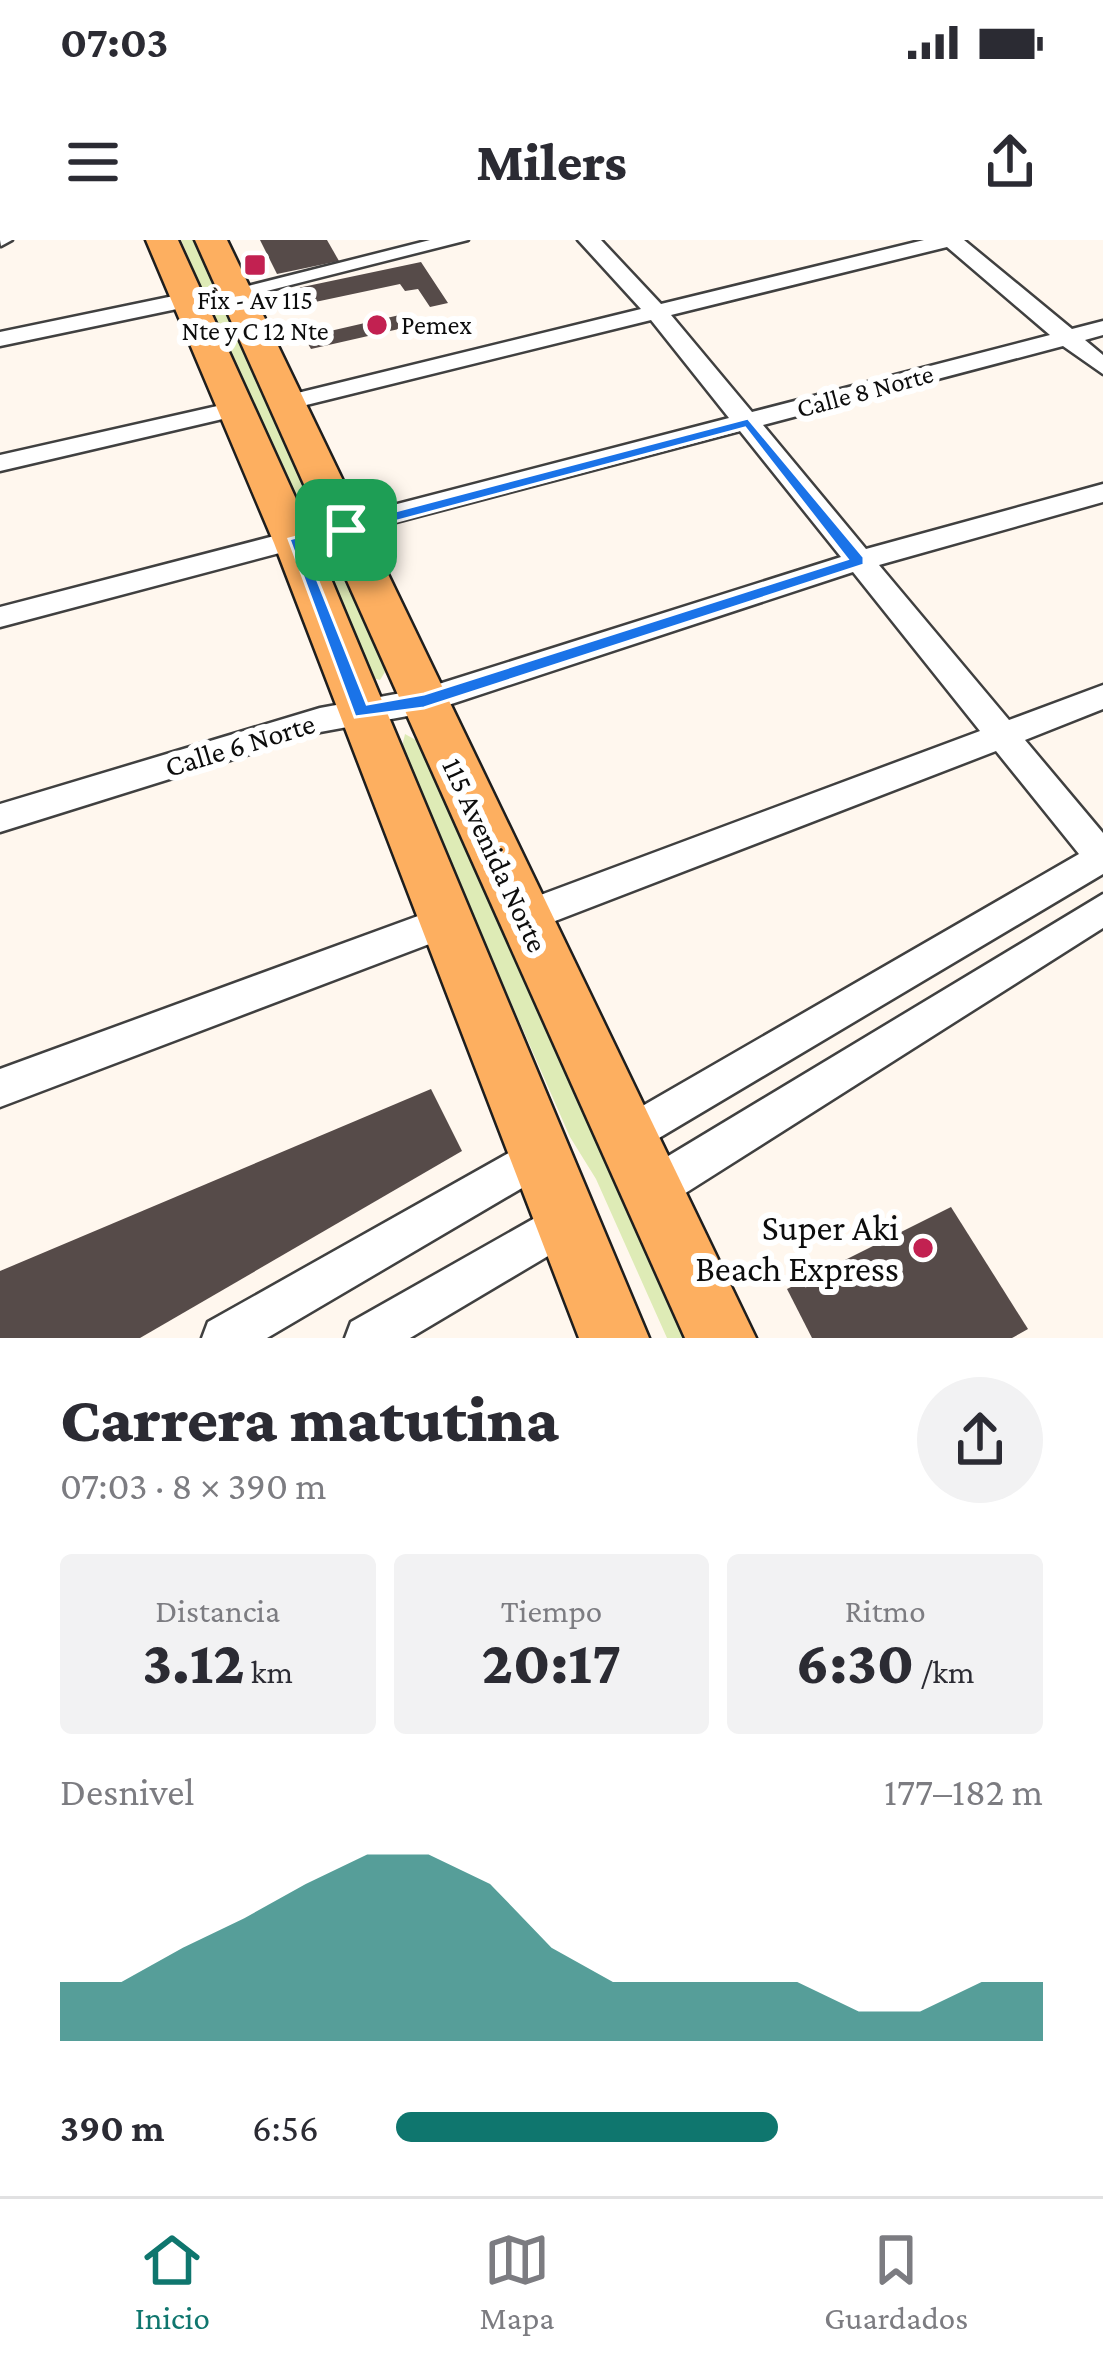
<!DOCTYPE html>
<html lang="es">
<head>
<meta charset="utf-8">
<style>
	:root { --surface:#fff; --page:#f2f2f3; --text:#2b2b33; --muted:#7c7c81; --line:#e1e1e2; --accent:#0f766e }
	body { margin:0; font-family:"Crimson Pro",serif; background:var(--page); color:var(--text); height:100vh; display:flex; flex-direction:column; font-size:45px; white-space:nowrap }
	* { box-sizing:border-box; margin:0 }
	p { font-size:39px; color:var(--muted) }
	.icon { flex:none; width:66px; height:66px; fill:none; stroke:currentColor; stroke-width:2; stroke-linecap:round; stroke-linejoin:round }
	.map { position:relative; height:1098px; overflow:hidden }
	.side { display:flex; flex-direction:column; background:var(--surface); flex:1 }
	.side>* { flex:none }
	.pin { position:absolute; display:grid; place-items:center; width:102px; height:102px; color:#fff; margin:-51px; border-radius:24px; box-shadow:0 6px 18px #0006 }
	.round { display:grid; place-items:center; flex:none; width:126px; height:126px; border-radius:63px; background:var(--page) }
	.headline { display:flex; align-items:center; justify-content:space-between; height:204px; padding:0 60px }
	h1 { font-size:66px; font-weight:800; line-height:90px }
	.figures { display:grid; grid-template-columns:repeat(3,1fr); gap:18px; height:204px; padding:12px 60px }
	.figures div { display:grid; align-content:center; border-radius:12px; background:var(--page); text-align:center }
	.figures b { font-size:60px; font-weight:800 }
	.figures small { font-size:33px; font-weight:400 }
	.figures p { font-size:33px }
	.chart { height:336px; padding:24px 60px }
	.chart p { display:flex; justify-content:space-between }
	.chart svg { width:100%; height:216px; margin-top:12px; fill:var(--accent); opacity:.7 }
	ul { padding:0 60px; list-style:none; font-size:39px }
	li { display:grid; grid-template-columns:192px 144px 1fr; align-items:center; height:90px }
	li i { height:30px; border-radius:15px; background:var(--accent) }
	.status { display:flex; justify-content:space-between; align-items:center; height:84px; padding:0 60px; background:var(--surface); direction:ltr }
	.status svg { height:33px; fill:currentColor }
	header { display:flex; justify-content:space-between; align-items:center; height:156px; padding:0 60px; background:var(--surface); font-size:54px; font-weight:800 }
	.menu { display:flex; justify-content:space-around; align-items:center; height:168px; border-top:3px solid var(--line); background:var(--surface); font-size:33px; color:var(--muted) }
	.menu a { display:grid; justify-items:center; gap:6px }
	.menu .active { color:var(--accent) }
	.map>svg:first-child { display:block }
</style>
</head>
<body>
<div class="status"><b>07:03</b><svg viewBox="0 0 49 12"><path d="M0 12V9h3v3zM5 12V6h3v6zM10 12V3h3v9zM15 12V0h3v12zM26 1h20v11H26zM47 4h2v5h-2z"/></svg></div>
<header><svg class="icon" aria-label="menu" viewBox="0 0 24 24"><path d="M4 6h16M4 12h16M4 18h16"/></svg>Milers<svg class="icon" aria-label="share" viewBox="0 0 24 24"><path d="M12 15V3M7 8l5-5 5 5M5 13v7h14v-7"/></svg></header>
<div class="map">
<svg width="1103" height="1098" viewBox="0 0 1103 1098">
	<rect width="100%" height="100%" fill="#fff7ee"/>
	<g fill="#deebb6">
		<path d="M181 0H199L319 274 317 289 303 287Z"/>
		<path d="M325 309 336 312 388 427 380 440 369 437 320 320Z"/>
		<path d="M405 494 423 504 690 1098H667L596 939 570 897 401 511Z"/>
	</g>
	<g fill="#564b49">
		<path d="M260 0H327L339 21 277 34Z"/>
		<path d="M421 22 448 63 430 67 418 49 405 51 400 44 301 65 293 49Z"/>
		<path d="M404 74 412 86 311 109 304 97Z"/>
		<path d="M431 849 462 911 140 1098H0V1031Z"/>
		<path d="M951 967 1028 1089 1012 1098H812L787 1049Z"/>
	</g>
	<g fill="none" stroke-linecap="round" stroke-linejoin="round">
		<g stroke="#404040" stroke-width="5">
			<g id="minor">
				<path d="M0 0H12L1 6Z"/>
				<path d="M430 0H468L235 59 224 52Z"/>
				<path d="M578 0H601L661 64 924 0H964L1072 89 1103 81V95L1085 100 1103 115V134L1063 106 763 185 866 309 1103 244V262L879 325 1009 480 1103 445V469L1025 500 1103 593V634L627 917 613 911 607 897 613 883 1079 614 996 511 537 688 524 692 511 688 506 677 511 666 980 491 853 332 424 473 320 492 0 592V564L320 468 423 449 841 317 740 191 0 387V367L729 178 651 80 286 170 274 163 277 158 641 69ZM947 7 1050 95 752 172 671 75Z"/>
				<path d="M188 53 199 60 196 65 0 106V92Z"/>
				<path d="M235 162 244 164V174L0 231V215Z"/>
				<path d="M1103 654V688L665 966 650 972 635 966 629 951 635 936Z"/>
				<path d="M448 665 461 670 466 681 461 692 0 867V829Z"/>
				<path d="M537 897 551 903 557 917 551 931 267 1098H202L208 1082Z"/>
				<path d="M565 961 580 967 586 982 580 997 410 1098H345L351 1082Z"/>
			</g>
		</g>
		<g stroke="#1e1e1e" stroke-width="5">
			<g id="primary">
				<path d="M146 0H178L316 303 649 1098H579L274 303Z"/>
				<path d="M195 0H227L756 1098H685Z"/>
			</g>
		</g>
		<use href="#minor" fill="#fff" fill-rule="evenodd"/>
		<use href="#primary" fill="#fdaf60" fill-rule="evenodd"/>
	</g>
	<path fill="#1a73e8" stroke="#fff" stroke-width="3" fill-rule="evenodd" d="M748 178 864 317V325L424 468 355 477 289 299ZM745 188 847 319 424 454 367 464 304 306Z"/>
	<g fill="#c22151" stroke="#fff" stroke-width="4.5">
		<rect x="243" y="13" width="24" height="24" rx="6"/>
		<circle cx="377" cy="85" r="12"/>
		<circle cx="923" cy="1008" r="12"/>
	</g>
	<g text-anchor="middle" stroke-width="12" stroke-linejoin="round" paint-order="stroke">
		<g font-size="27" fill="#0d0d0d" stroke="#fff">
			<text x="255" y="69">Fix - Av 115<tspan x="255" dy="31">Nte y C 12 Nte</tspan></text>
			<text x="401" y="94" text-anchor="start">Pemex</text>
		</g>
		<g font-size="27" fill="#0d0d0d" stroke="#fff">
			<text transform="translate(865 151) rotate(-15)" y="9">Calle 8 Norte</text>
		</g>
		<g font-size="30" fill="#0d0d0d" stroke="#fff">
			<text transform="translate(240 505) rotate(-17)" y="10">Calle 6 Norte</text>
			<text transform="translate(495 615) rotate(65)" y="10">115 Avenida Norte</text>
		</g>
		<g font-size="36" fill="#0d0d0d" stroke="#fff" text-anchor="end">
			<text x="899" y="1000">Super Aki<tspan x="899" dy="41">Beach Express</tspan></text>
		</g>
	</g>
</svg>
<div class="pin" style="left:346px;top:290px;background:#1e9e55"><svg class="icon" aria-label="arrive" viewBox="0 0 24 24"><path d="M6 21V4h12l-3 4 3 4H6"/></svg></div>
</div>
<section class="side">
<div class="headline"><div><h1>Carrera matutina</h1><p>07:03 · 8 × 390 m</p></div><a class="round"><svg class="icon" aria-label="share" viewBox="0 0 24 24"><path d="M12 15V3M7 8l5-5 5 5M5 13v7h14v-7"/></svg></a></div>
<div class="figures">
<div><p>Distancia</p><b>3.12<small> km</small></b></div>
<div><p>Tiempo</p><b>20:17</b></div>
<div><p>Ritmo</p><b>6:30<small> /km</small></b></div>
</div>
<div class="chart"><p><span>Desnivel</span>177–182 m</p>
<svg viewBox="0 0 160 44" preserveAspectRatio="none"><path d="M0 44V32L10 32L20 25L30 19L40 12L50 6L60 6L70 12L80 25L90 32L100 32L110 32L120 32L130 38L140 38L150 32L160 32V44z"/></svg>
</div>
<ul>
<li><b>390 m</b>6:56<i style="width:59%"></i></li>
</ul>
</section>
<nav class="menu">
<a class="active"><svg class="icon" aria-label="home" viewBox="0 0 24 24"><path d="M3 11l9-7 9 7M6 9v11h12V9"/></svg>Inicio</a>
<a><svg class="icon" aria-label="map" viewBox="0 0 24 24"><path d="M3 6l6-2 6 2 6-2v14l-6 2-6-2-6 2zM9 4v14M15 6v14"/></svg>Mapa</a>
<a><svg class="icon" aria-label="saved" viewBox="0 0 24 24"><path d="M7 4h10v16l-5-4-5 4z"/></svg>Guardados</a>
</nav>
</body>
</html>
